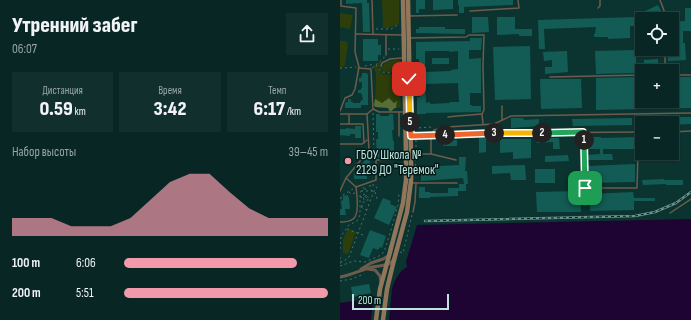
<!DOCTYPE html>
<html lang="ru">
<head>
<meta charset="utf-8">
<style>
	:root { --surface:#082724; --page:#112f2c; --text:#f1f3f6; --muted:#98a5a6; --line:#294441; --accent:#f29aac }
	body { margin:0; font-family:"Sofia Sans Condensed",sans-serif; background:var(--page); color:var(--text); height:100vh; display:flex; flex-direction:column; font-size:15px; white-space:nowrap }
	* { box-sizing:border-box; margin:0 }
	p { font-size:13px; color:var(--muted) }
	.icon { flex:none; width:22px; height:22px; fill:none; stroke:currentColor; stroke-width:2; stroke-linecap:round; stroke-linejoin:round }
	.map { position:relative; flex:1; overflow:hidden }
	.panel { display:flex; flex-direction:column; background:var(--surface); width:340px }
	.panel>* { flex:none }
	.controls { position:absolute; left:295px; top:12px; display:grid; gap:8px }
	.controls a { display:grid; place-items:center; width:44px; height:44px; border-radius:0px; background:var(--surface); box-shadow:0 1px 3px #0004,0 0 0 1px var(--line); font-size:20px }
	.scale { position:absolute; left:12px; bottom:10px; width:97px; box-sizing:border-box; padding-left:4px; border:2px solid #c0e3de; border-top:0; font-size:11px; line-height:14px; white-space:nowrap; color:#c0e3de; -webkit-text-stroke:3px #001a18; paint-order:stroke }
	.pin { position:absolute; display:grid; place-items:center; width:34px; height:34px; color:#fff; margin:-17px; border-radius:8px; box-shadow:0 2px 6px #0006 }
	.km { position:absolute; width:20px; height:20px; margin:-10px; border-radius:50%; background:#222; color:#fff; font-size:11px; line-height:20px; text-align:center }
	.round { display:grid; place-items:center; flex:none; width:42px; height:42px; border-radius:0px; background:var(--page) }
	.summary { display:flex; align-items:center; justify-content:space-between; height:68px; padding:0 12px }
	h1 { font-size:22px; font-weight:800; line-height:30px }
	.stats { display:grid; grid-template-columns:repeat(3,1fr); gap:6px; height:68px; padding:4px 12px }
	.stats div { display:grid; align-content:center; border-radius:0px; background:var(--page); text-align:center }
	.stats b { font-size:20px; font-weight:800 }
	.stats small { font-size:11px; font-weight:400 }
	.stats p { font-size:11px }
	.chart { height:112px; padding:8px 12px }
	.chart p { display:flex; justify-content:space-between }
	.chart svg { width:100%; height:72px; margin-top:4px; fill:var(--accent); opacity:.7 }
	ul { padding:0 12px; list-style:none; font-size:13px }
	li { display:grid; grid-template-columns:64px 48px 1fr; align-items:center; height:30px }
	li i { height:10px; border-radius:5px; background:var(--accent) }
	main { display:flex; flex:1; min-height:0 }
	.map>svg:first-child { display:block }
</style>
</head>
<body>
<main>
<section class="panel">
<div class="summary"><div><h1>Утренний забег</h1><p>06:07</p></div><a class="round"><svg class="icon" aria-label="share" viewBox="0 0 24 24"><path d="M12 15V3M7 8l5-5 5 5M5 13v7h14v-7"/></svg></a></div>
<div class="stats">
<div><p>Дистанция</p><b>0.59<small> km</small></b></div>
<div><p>Время</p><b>3:42</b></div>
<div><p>Темп</p><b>6:17<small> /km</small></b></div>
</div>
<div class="chart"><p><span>Набор высоты</span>39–45 m</p>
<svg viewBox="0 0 160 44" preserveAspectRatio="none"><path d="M0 44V33L10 33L20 33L30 38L40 38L50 38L60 33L70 22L80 11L90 6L100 6L110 17L120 27L130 33L140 33L150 33L160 33V44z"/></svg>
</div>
<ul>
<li><b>100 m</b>6:06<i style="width:85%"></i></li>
<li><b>200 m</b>5:51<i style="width:100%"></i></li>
</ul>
</section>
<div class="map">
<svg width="351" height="320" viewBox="0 0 351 320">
	<rect width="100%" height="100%" fill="#0b3430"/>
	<g fill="#2d3e0a">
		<path d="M42 0H59V24L48 28H43Z"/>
		<path d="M0 13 13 15 10 29 0 27Z"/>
		<path d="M0 41H6L8 44 5 65 2 67H0Z"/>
		<path d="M56 60H60V73C50 72 43 74 37 64L41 61 40 66H43L44 64 49 61Z"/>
		<path d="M36 65 43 74 60 75V89H59V95L60 96 61 108H56L57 102 42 104 35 99 36 73 33 66Z"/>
		<path d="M8 229 16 232 8 254 3 253V239Z"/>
	</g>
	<path fill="#586e35" d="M49 98 54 103 57 101 56 108H55L50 112 48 108 35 107 34 105 35 99 42 103Z"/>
	<path fill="#1e0432" d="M351 219V320H0V303L27 299 52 287C56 279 59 271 67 267L66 262 77 225Z"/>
	<path fill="#0b3430" d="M55 276 52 289 49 320H31L34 294 51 286Z"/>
	<g fill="#135c55" fill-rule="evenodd">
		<path d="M6 0H27V3H29L30 32H23L22 3 6 4Z"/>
		<path d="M76 0H85V9H79V13H76Z"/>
		<path d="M93 0H113V9L93 10Z"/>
		<path d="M118 0H173V5L124 7V13H119V5H118Z"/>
		<path d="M318 5 322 13 309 19H306L303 12Z"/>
		<path d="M345 8H351V31H343V43H345L346 60 328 61 327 49H332V43H333L332 22 345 21Z"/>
		<path d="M132 17H148L149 32 132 33Z"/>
		<path d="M157 17H175V29H192V36H179V34L157 35Z"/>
		<path d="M294 17V26H290V38L268 39V37H254V34H255L256 27 204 29 205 49H199L198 20Z"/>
		<path d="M79 27H105V29H125V34L76 33V29H79Z"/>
		<path d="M130 38H142L141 50H129V59L141 58V93H130V105H132V106H141V112L86 113V114H77V97H80L79 84H76V72H79V59H76V42L130 41ZM85 51H109L110 52 118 51V69L111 70V71L85 72ZM118 83 119 102H110V103L90 104V102L86 103 85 84Z"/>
		<path d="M23 39H38V45H41V55H38V61H23Z"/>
		<path d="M190 46 191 99 155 100 153 47Z"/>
		<path d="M296 50V73L256 74 255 51Z"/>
		<path d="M227 51 228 72 205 74V67H212V60L204 61 203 52Z"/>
		<rect x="92" y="58" width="17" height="6"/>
		<path d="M318 59V67H304V60Z"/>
		<path d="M22 73H27L28 75V105H21V108H5V104L6 102H8V99H11V102H13V103H20V102H21V100H23L22 95 21 93H18V90H21V88H22V83L21 82H19V78H21V76H22Z"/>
		<path d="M302 77V101H332V77H351V108L256 110V78Z"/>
		<path d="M200 79H241L242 108 201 109Z"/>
		<path d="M36 114H40V116H49V114H53L54 130H52L53 141H54V157H50V155L41 156V157H37L36 139H38V132H36Z"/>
		<path d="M332 117H351V124L333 125Z"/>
		<path d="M171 118H183L184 120 199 119V126L171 128Z"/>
		<path d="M292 118V125L233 126 232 119Z"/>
		<path d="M15 126H21V138H15V134H10V136L0 135V129H6V128L15 129Z"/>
		<path d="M139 136H151L152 139H148V140H146V152L139 153Z"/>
		<path d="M247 137H261V138L295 137V149H263V154H272L273 160H247L246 155 260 154V149H247Z"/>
		<path d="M197 138H219L220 149H213V142L197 143Z"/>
		<path d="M160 139H191V158L173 159V152L160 153Z"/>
		<rect x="103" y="140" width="14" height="6"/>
		<path d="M228 155 229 161 205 162V156Z"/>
		<path d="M119 157H126L125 171H127L128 184H126V191H118V196L90 197V198H79V187H85V192H90V193H108V188H119V184H124L123 178 81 181V167L119 165Z"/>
		<path d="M25 158H29V160H30L31 172H27V179H14V174L17 173 18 171H22V164L23 163Z"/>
		<path d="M295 164V182L248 183V166Z"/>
		<path d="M185 165 186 180H171L170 173 152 174V166Z"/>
		<rect x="195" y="169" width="20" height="14"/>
		<path d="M324 179V180H343V185H326V184L303 185 302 180Z"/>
		<path d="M240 191 241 212H197L196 192Z"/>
		<path d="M293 192 294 198H315V201H294V210L250 211V194Z"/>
		<path d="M8 195V197H9L10 209H5L6 215H0V209H2L1 201 3 200V196Z"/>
		<path d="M43 198 51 201 50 204 57 207 49 225 34 218Z"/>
		<path d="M30 230 46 236 42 248 40 247 38 250 33 248 29 258 20 255Z"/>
		<path d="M29 284 31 293 13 297 11 287Z"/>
	</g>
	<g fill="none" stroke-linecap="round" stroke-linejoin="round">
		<g stroke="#4b726d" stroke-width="1" stroke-dasharray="2 3" stroke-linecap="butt">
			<path d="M36 29H51L59 24"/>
			<path d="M48 49H59"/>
			<path d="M36 65 42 72 61 74"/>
			<path d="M25 66 35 64"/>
			<path d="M0 68H4L16 67"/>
			<path d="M32 68 44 58V56"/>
			<path d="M33 113 34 154"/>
			<path d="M76 121V128L93 127"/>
			<path d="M76 134V128"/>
			<path d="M76 152V137"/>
			<path d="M75 171 76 157"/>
			<path d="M30 185V189L32 191"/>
			<path d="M21 191H25V187"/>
			<path d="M26 191H34"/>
			<path d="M9 192 11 194 15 193"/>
			<path d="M35 192 37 199"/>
			<path d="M25 194 23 195 24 200H29V197"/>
			<path d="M20 197H25L26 195 28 196 26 198 25 197"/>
			<path d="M0 198H2L3 195 13 189"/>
			<path d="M21 207 22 208 27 210"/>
			<path d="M22 207V203L23 202H25V200"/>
			<path d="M7 229 23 235"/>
			<path d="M0 249 1 236 9 225 17 221 20 215V193L24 187"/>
			<path d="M60 252 63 253 72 215"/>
			<path d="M0 257V265"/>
			<path d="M0 262 4 261 9 257 34 191 37 188 35 185H29"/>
			<path d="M0 266 14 261 25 262 39 256 44 252 51 230 58 205 59 193"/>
			<path d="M0 281 12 279 24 274"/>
		</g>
		<g stroke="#6d5c4b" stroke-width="1.5">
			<path d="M32 0 33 34"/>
			<path d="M320 0 326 16V19"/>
			<path d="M258 8 260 6V0"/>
			<path d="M130 11 179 8 178 0"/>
			<path d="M69 16 117 15"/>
			<path d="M16 34 62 35"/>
			<path d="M46 35V55"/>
			<path d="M69 38 126 37 129 35H144L143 65 144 110 142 114"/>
			<path d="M41 66 42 63 50 59 62 58"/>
			<path d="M325 66V49"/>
			<path d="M18 68 31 69 33 109"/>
			<path d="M332 75H351"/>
			<path d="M210 77 302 75"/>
			<path d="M162 106V120"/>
			<path d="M33 109 39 112H64"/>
			<path d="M0 111 5 98 12 95 15 89 19 67 15 52 16 8 1 6V0"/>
			<path d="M59 112V136"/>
			<path d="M0 114H27L33 109"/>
			<path d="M108 117 117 116 142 114 143 124"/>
			<path d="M0 124H23L24 143"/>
			<path d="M9 124V115"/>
			<path d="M243 132 245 205"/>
			<path d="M332 132 351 131"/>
			<path d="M72 135 160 133 302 132"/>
			<path d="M0 144H22L27 140"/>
			<path d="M73 154H91L116 160"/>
			<path d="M91 154V135L94 130 107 127 154 124 171 116 351 113"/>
			<path d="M36 160 64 159"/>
			<path d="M6 178 16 187"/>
			<path d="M72 183H117"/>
			<path d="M245 188H297L298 151 297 132"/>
			<path d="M0 191 6 178 29 150"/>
			<path d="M73 212 75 202 76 183"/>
			<path d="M330 213 351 199"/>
			<path d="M0 222C4 222 9 222 13 219 20 215 17 195 16 187L36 180V160L29 150 27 114"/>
		</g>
		<g stroke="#6d5c4b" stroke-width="3">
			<path d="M21 269 31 263 43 259 48 256"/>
			<path d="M28 269 35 270 40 276 41 282"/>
			<path d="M0 277C11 275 21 270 32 267 40 265 46 267 53 261"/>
		</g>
		<g stroke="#91765b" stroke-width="4.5">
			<path d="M51 248 63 203 66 180V157L63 0"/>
			<path d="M57 249 67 212 71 181V154L68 0"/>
			<path d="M36 320 40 289 50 252"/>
			<path d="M43 320 47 289 54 260"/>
		</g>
		<g stroke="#6c928d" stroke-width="2.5">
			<path id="rail" d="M85 221 295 216 315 212 336 203 351 192"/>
		</g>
		<use href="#rail" stroke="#001a18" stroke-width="1" stroke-dasharray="3" stroke-linecap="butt"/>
		<g stroke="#91765b" stroke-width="4.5">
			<path d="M50 252 51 248"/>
			<path d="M54 260 57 249"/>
		</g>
	</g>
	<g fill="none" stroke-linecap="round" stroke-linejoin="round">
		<g stroke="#fff" stroke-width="8">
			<path id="split-1" d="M244 140 245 188"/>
		</g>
		<g stroke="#fff" stroke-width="8">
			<path id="split-2" d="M202 133 243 132 244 140"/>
		</g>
		<g stroke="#fff" stroke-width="8">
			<path id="split-3" d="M154 133H202"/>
		</g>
		<g stroke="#fff" stroke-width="8">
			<path id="split-4" d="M105 135 154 133"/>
		</g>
		<g stroke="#fff" stroke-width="8">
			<path id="split-5" d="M70 122 71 136 105 135"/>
		</g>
		<g stroke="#fff" stroke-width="8">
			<path id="split-6" d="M69 79 70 122"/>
		</g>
		<use href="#split-1" stroke="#22a559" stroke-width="5"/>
		<use href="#split-2" stroke="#22a559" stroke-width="5"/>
		<use href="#split-3" stroke="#f5b400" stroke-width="5"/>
		<use href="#split-4" stroke="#f0652b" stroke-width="5"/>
		<use href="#split-5" stroke="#f0652b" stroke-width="5"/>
		<use href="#split-6" stroke="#f5b400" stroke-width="5"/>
	</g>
	<circle fill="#f29aac" stroke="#001a18" stroke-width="1.5" cx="8" cy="161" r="4"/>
	<g text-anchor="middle" stroke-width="3" stroke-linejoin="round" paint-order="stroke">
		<g font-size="13" fill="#c0e3de" stroke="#001a18" text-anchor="start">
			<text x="16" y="159">ГБОУ Школа №<tspan x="16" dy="15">2129 ДО "Теремок"</tspan></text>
		</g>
	</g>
</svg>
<div class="controls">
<a><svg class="icon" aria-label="locate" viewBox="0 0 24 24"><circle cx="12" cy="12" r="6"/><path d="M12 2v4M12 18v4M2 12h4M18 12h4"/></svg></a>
<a>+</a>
<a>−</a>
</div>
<div class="scale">200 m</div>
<div class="pin" style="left:245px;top:188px;background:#1e9e55"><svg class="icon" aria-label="arrive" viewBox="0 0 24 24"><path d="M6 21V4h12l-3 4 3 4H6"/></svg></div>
<div class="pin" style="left:69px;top:79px;background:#d93025"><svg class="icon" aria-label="check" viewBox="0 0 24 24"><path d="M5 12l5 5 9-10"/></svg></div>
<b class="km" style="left:244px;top:140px">1</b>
<b class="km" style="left:202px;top:133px">2</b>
<b class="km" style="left:154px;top:133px">3</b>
<b class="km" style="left:105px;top:135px">4</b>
<b class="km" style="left:70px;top:122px">5</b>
</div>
</main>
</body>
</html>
